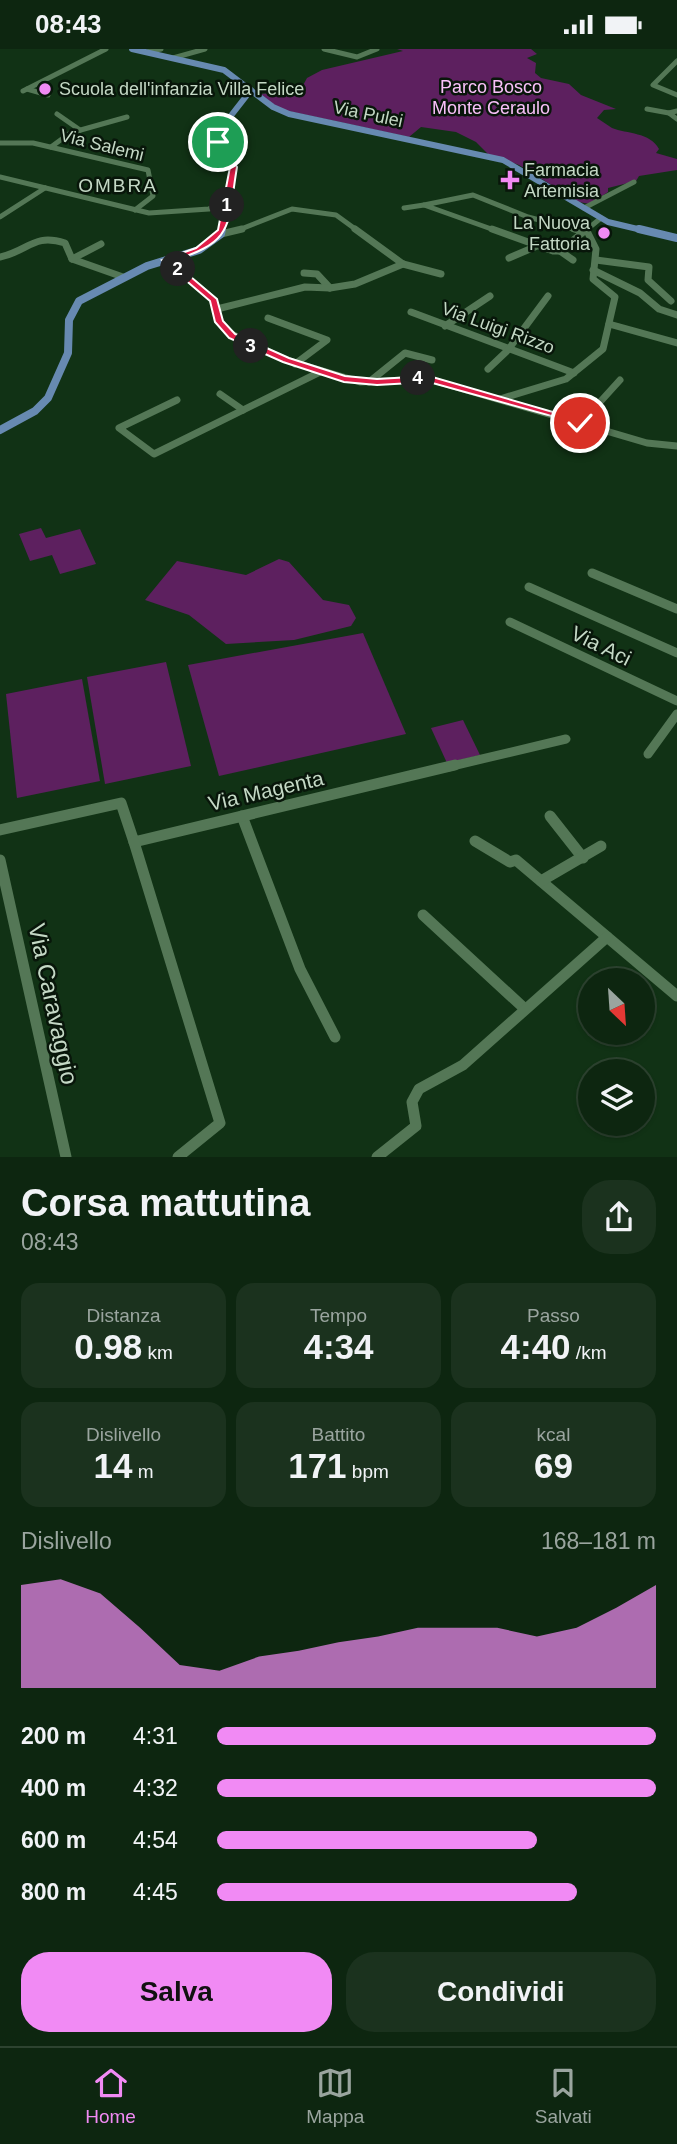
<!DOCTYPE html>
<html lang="it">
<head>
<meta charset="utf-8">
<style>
	:root { --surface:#0d2610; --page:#1b321e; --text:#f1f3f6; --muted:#9aa59f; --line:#2d4330; --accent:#f18af4 }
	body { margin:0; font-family:Arial,sans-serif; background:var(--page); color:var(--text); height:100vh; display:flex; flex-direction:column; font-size:26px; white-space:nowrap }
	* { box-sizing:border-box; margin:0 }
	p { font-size:23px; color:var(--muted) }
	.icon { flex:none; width:38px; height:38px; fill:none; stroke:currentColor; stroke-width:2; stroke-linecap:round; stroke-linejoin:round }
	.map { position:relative; height:1108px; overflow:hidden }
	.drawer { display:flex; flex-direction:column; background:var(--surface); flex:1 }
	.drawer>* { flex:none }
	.needle { width:46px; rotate:155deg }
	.tools { position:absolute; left:578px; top:919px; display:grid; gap:14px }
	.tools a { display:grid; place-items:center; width:77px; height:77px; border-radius:50%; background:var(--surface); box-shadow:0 2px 5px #0004,0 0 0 2px var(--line); font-size:35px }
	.pin { position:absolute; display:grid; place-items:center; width:60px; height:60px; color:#fff; margin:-30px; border:4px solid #fff; border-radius:50%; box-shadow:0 2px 7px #0007 }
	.km { position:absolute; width:35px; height:35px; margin:-18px; border-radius:50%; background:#222; color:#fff; font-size:19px; line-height:35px; text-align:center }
	.round { display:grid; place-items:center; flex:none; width:74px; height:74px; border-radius:28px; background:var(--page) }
	.headline { display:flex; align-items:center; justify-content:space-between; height:119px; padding:0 21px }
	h1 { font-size:38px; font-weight:700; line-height:52px }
	.stats { display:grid; grid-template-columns:repeat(3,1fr); gap:10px; height:119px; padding:7px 21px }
	.stats div { display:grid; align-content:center; border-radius:18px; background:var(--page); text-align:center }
	.stats b { font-size:35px; font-weight:700 }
	.stats small { font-size:19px; font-weight:400 }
	.stats p { font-size:19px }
	.chart { height:196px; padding:14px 21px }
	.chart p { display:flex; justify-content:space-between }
	.chart svg { width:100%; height:126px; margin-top:7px; fill:var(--accent); opacity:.7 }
	.action { display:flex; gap:14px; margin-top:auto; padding:14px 21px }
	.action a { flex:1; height:80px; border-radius:28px; background:var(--accent); color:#111; font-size:28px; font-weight:700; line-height:80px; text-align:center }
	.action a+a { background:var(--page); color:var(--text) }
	ul { padding:0 21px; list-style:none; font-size:23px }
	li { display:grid; grid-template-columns:112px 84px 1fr; align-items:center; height:52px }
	li i { height:18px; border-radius:9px; background:var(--accent) }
	.status { display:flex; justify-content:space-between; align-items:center; height:49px; padding:0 35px; background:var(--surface); direction:ltr }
	.status svg { height:19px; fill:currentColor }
	.menu { display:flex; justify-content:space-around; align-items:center; height:98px; border-top:2px solid var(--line); background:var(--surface); font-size:19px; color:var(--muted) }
	.menu a { display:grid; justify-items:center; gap:4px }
	.menu .active { color:var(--accent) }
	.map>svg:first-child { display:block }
</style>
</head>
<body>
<div class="status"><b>08:43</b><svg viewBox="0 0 49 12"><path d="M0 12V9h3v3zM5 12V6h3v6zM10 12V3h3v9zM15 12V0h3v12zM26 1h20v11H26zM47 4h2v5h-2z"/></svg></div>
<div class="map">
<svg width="677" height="1108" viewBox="0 0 677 1108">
	<rect width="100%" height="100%" fill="#113215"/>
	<g fill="#5d205f">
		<path d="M397 0H531L537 5 527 9 536 14 535 24 541 29 569 35 581 46 616 60 604 61 597 69C602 72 607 76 612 79 627 85 650 83 659 100L656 104 677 110V121L639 127 636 132 608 139V143L590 155 579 153 519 116 488 105 476 93 456 83 421 78 409 88 279 60 260 45 300 42 307 29 322 21 403 2Z"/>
		<path d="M41 479 46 489 80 480 96 515 60 525 52 506 30 512 19 485Z"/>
		<path d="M279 510 289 513 323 551 349 556 356 569 351 577 294 591 226 595 189 566 145 551 177 512 246 526Z"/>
		<path d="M363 584 406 685 219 727 188 616Z"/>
		<path d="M166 613 191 717 105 735 87 628Z"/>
		<path d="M82 630 100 732 17 749 6 645Z"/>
		<path d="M463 671 480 706 447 714 431 679Z"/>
	</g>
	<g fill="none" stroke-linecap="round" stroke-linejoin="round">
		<g stroke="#547756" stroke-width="5">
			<path d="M324 0 357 8 377 0"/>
			<path d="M146 3 161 0"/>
			<path d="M173 9 205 0"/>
			<path d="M677 12 653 36 677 46"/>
			<path d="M27 40 48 46"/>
			<path d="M23 42 106 0"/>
			<path d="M647 60 669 64"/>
			<path d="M677 62 669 64 677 70"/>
			<path d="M57 65 80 81"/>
			<path d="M0 94H33L148 121 153 147 135 161"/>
			<path d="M51 98 70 84 127 68"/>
			<path d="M0 128 149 164 209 160 228 149"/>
			<path d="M404 159 424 156"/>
			<path d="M584 159 634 133"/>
			<path d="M0 168 45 139"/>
			<path d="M236 182 292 160 336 166 358 182"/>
			<path d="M497 182 424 156 473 146 528 168 581 182"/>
			<path d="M585 182 601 169"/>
		</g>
		<g stroke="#547756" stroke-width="7">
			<path d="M355 180 403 215 441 225"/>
			<path d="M492 180 553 202H560L587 180"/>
			<path d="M574 180 581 182"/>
			<path d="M221 185 242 180"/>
			<path d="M560 202 573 211"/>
			<path d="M0 208C29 202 33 184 65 194L72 210 123 228"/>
			<path d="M509 209 537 197"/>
			<path d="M72 210 101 195"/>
			<path d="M166 211 214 251 219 273 229 284 286 311 360 333 429 330 647 394 677 397"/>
			<path d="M596 211 649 218 648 231 671 252"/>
			<path d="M593 221 640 244 659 260 677 266"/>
			<path d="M304 224 317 225 330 239"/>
			<path d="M217 260 305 238 330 239 355 235 403 215"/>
			<path d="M411 263 574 324"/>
			<path d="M268 269 327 291 295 315"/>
			<path d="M609 275 677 294"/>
			<path d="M445 277 490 247"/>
			<path d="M488 320 508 301 548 247"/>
			<path d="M369 333 405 304 432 311"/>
			<path d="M220 345 243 361"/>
			<path d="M500 350 566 330 603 300 615 248 593 230 596 200 587 182"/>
			<path d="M177 351 119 379 154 405 320 323"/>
			<path d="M581 374 620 331"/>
		</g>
		<g stroke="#547756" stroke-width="9">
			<path d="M592 524 677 560"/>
			<path d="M529 538 677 604"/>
			<path d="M510 573 677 652"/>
			<path d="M648 705 677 665"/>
			<path d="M448 718 566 690"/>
		</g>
		<g stroke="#547756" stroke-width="11">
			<path d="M242 767 300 920 335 988"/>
			<path d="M550 767 583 809"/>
			<path d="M0 781 121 754 134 793 455 716"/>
			<path d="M475 792 510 813 516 811 677 947"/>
			<path d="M134 793 220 1074 178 1108"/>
			<path d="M0 811 66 1108"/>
			<path d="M541 832 601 797"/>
			<path d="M423 866 525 960"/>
			<path d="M377 1108 416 1077 412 1053 419 1040 463 1016 607 888"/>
		</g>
		<g stroke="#678ab1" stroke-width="6">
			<path d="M132 0 224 21 273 58 289 65 503 111 608 173 646 182"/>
			<path d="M222 182 233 118 218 93 219 82 251 41"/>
		</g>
		<g stroke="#678ab1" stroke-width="8">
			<path d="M639 180 677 189"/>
			<path d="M0 381 35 362 48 349 68 304 69 271 79 252 147 217 199 201 221 185 222 180"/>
		</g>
	</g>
	<path fill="#e11d48" stroke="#fff" stroke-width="2" d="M216 92H220L237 118C227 177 236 192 172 212L217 250 223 272 235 285 289 309 345 327 377 330 429 327 584 372V376L429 333 377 336 344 333 283 313 229 289 215 273 210 252 162 211 196 199 218 181 230 118Z"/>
	<g fill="#f18af4" stroke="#08160a" stroke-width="2.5">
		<circle cx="45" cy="40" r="7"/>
		<path d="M506.5 120.5h7v7h7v7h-7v7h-7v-7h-7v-7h7z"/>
		<circle cx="604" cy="184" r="7"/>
	</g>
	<g text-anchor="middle" stroke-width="5" stroke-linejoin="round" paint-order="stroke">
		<g font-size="18" fill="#f9c0f9" stroke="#08160a">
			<text x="491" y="44">Parco Bosco<tspan x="491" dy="21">Monte Ceraulo</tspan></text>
		</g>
		<g font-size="18" fill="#c4d8c5" stroke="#08160a" text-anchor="start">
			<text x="59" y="46">Scuola dell'infanzia Villa Felice</text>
			<text x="524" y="127">Farmacia<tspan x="524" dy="21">Artemisia</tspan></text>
			<text x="590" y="180" text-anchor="end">La Nuova<tspan x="590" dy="21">Fattoria</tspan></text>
		</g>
		<g font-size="18" fill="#c4d8c5" stroke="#08160a">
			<text transform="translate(368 65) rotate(12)" y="6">Via Pulei</text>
			<text transform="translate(102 96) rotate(14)" y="6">Via Salemi</text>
			<text transform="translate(498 279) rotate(20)" y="6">Via Luigi Rizzo</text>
		</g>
		<g font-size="19" letter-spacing="2" fill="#c4d8c5" stroke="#08160a">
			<text x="118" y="143">OMBRA</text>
		</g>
		<g font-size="21" fill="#c4d8c5" stroke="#08160a">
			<text transform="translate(601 597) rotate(26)" y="7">Via Aci</text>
			<text transform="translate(266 742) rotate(-13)" y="7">Via Magenta</text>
		</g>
		<g font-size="24" fill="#c4d8c5" stroke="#08160a">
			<text transform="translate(53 955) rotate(78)" y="8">Via Caravaggio</text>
		</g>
	</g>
</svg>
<div class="tools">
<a><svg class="needle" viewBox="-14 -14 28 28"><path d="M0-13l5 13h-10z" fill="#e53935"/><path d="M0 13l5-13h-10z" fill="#9aa59f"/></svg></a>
<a><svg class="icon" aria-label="layers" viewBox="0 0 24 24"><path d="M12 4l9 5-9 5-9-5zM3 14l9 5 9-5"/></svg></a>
</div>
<div class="pin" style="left:218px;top:93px;background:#1e9e55"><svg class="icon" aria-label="arrive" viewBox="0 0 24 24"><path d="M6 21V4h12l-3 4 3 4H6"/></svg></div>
<div class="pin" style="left:580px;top:374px;background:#d93025"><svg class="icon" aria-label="check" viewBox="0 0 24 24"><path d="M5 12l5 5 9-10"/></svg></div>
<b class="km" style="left:227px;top:156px">1</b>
<b class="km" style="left:178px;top:220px">2</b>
<b class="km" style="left:251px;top:297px">3</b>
<b class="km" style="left:418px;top:329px">4</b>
</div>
<section class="drawer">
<div class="headline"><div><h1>Corsa mattutina</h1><p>08:43</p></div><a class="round"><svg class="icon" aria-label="share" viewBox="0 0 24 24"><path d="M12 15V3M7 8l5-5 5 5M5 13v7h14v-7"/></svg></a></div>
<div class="stats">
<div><p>Distanza</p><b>0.98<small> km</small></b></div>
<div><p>Tempo</p><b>4:34</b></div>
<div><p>Passo</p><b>4:40<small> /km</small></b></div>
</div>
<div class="stats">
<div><p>Dislivello</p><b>14<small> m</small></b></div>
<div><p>Battito</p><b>171<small> bpm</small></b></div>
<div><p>kcal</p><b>69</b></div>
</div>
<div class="chart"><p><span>Dislivello</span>168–181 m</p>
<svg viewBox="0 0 160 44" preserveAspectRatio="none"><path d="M0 44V8L10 6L20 11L30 23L40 36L50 38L60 33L70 31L80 28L90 26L100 23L110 23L120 23L130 26L140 23L150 16L160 8V44z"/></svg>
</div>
<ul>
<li><b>200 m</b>4:31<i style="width:100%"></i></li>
<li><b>400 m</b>4:32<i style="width:100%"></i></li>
<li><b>600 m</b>4:54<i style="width:73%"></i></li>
<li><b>800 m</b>4:45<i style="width:82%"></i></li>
</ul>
<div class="action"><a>Salva</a><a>Condividi</a></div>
</section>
<nav class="menu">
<a class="active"><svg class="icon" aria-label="home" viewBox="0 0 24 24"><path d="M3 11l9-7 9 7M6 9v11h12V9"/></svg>Home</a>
<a><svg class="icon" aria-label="map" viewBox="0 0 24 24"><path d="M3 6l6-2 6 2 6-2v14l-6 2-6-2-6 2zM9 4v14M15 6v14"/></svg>Mappa</a>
<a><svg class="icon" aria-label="saved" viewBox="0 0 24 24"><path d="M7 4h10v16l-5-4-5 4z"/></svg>Salvati</a>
</nav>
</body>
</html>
